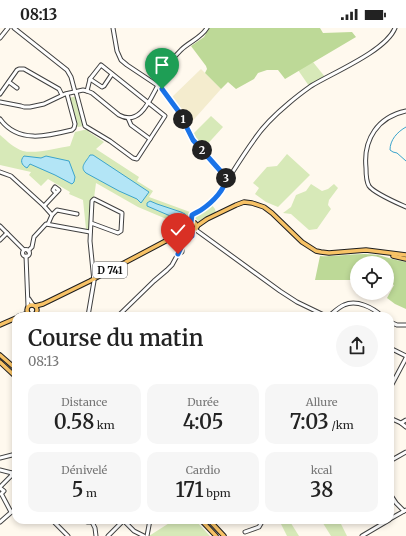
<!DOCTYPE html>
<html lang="fr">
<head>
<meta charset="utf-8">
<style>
	:root { --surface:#fff; --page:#f6f6f6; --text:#222; --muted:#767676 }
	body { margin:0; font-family:Merriweather,serif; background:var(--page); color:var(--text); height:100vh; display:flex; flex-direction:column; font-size:15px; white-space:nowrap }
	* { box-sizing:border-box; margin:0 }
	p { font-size:13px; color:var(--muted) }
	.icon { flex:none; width:22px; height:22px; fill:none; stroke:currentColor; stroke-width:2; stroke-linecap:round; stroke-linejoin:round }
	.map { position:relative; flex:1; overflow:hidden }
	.side { position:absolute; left:12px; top:284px; width:382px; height:212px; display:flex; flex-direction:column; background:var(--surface); border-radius:12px; box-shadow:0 2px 6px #0003 }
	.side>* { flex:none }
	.tools { position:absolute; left:350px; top:228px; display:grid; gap:8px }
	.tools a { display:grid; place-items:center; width:44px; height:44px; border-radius:50%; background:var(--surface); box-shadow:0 2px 6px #0003; font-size:20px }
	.pin { position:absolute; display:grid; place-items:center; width:34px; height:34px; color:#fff; margin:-41px -17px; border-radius:50% 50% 50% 0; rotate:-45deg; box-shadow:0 0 4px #0007 }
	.pin .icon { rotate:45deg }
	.km { position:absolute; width:20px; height:20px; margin:-10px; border-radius:50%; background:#222; color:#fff; font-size:11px; line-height:20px; text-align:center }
	.round { display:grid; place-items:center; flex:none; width:42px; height:42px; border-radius:21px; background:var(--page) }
	.summary { display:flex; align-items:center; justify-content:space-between; height:68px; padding:0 16px }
	h1 { font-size:22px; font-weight:600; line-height:30px }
	.stats { display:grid; grid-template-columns:repeat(3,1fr); gap:6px; height:68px; padding:4px 16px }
	.stats div { display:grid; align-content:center; border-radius:10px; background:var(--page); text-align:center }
	.stats b { font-size:20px; font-weight:600 }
	.stats small { font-size:11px; font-weight:400 }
	.stats p { font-size:11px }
	.status { display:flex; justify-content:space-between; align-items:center; height:28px; padding:0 20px; background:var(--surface); direction:ltr }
	.status svg { height:11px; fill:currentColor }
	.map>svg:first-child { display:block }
</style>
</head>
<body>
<div class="status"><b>08:13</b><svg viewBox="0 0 49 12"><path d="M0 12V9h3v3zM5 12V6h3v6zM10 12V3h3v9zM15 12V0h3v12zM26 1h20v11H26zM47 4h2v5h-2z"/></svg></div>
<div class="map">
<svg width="406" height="508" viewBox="0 0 406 508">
	<rect width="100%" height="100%" fill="#fff9ee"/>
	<path fill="#f4ecce" d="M201 41 221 61 188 98 171 70Z"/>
	<g fill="#d7e9b8">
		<path d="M313 34 325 49 309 58 298 42Z"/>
		<path d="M77 68 84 98 78 99 76 98 69 70Z"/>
		<path d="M211 88 223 99 203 121 192 107Z"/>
		<path d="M88 101 89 104 104 114 96 121 139 149 137 153 153 163 149 169 190 184 183 198 138 179 96 155 94 170 92 171 89 201H86L83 172 69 166 70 164 48 151 41 158 29 147 31 144 0 137V107C7 113 14 120 23 123 35 126 58 120 70 118L75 104Z"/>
		<path d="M287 126 310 147 278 179 266 174 255 166 259 160 253 155 267 139 277 138Z"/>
		<path d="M311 156 322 163 328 161 334 156 338 160 329 172 328 177 331 181 317 201 309 202 291 186 283 185 291 179 296 167 306 163Z"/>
		<path d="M211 176 215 181 216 185 199 193 194 190 195 187 201 185Z"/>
		<path d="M174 492H195L210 508H149Z"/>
		<path d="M285 492H289L299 508H287L280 494Z"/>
		<path d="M321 492H339L347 508H331Z"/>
	</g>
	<g fill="#bdd997">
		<path d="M209 0H320L323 5 352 4 356 9 285 51 278 42H267L258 45 254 51 236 61 228 54 221 61 205 45 207 41 206 38 191 18 204 9Z"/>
		<path d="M365 226 378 227 396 232 406 234V281L395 276 387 270 394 257 387 253V235H357V249H353V252H315L320 228C335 229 350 226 365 226Z"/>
	</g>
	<g fill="#b3e5f6" stroke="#3ba4cc">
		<path d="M90 127H93L149 164 141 175 137 171 119 163 86 145C79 139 86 134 90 127Z"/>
		<path d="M24 128 41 130 46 128 69 133 75 149 74 154 72 156 70 155 55 147 30 136 27 140C21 137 20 132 24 128Z"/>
		<path d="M150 173 157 176 181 184 185 186 186 188 184 192 182 193 147 178V175Z"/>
	</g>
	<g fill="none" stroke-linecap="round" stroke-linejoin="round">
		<path stroke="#3ba4cc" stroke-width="1" d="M406 99C397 104 390 112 390 122L393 124 397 125 406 133"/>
		<g stroke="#404040" stroke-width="5">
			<g id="minor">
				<path d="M14 0 67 42 71 49 75 64"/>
				<path d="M113 0 117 23 121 32 127 37 160 59 179 84 193 112 226 150C226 161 210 177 201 183 198 184 194 184 192 187 191 189 191 191 191 193"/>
				<path d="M0 10 8 0"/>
				<path d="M90 51 102 59 104 58 112 46"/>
				<path d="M9 54 17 60"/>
				<path d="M158 56C164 44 170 32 181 22 189 14 201 10 207 0"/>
				<path d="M76 64 85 98 110 113 133 130 137 131 165 88 101 37 90 51 87 63"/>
				<path d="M0 66 17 42 19 41H24L59 61 62 67"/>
				<path d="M0 74 21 78 24 79H30L44 76 65 66 83 62 87 63 92 65 119 87C139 98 149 74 157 59"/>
				<path d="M406 83C378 89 363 111 366 140 366 145 366 153 369 158 374 165 397 175 406 179"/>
				<path d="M128 90 131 97 150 111"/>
				<path d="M0 91C18 116 48 108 72 102L74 100 75 96 67 66"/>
				<path d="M0 144 11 148 44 178 52 187"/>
				<path d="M226 150 229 149 232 145C239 134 246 123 254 112 263 98 277 85 289 75 296 69 304 63 311 58 332 45 386 23 395 0"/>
				<path d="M44 178 59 162 55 159 53 162 56 165"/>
				<path d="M48 196 52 187 57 182 77 186"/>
				<path d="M0 198 24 222"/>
				<path d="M196 202 280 263 297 274 326 288"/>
				<path d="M0 212 7 205"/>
				<circle cx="26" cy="225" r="3.5"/>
				<path d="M180 222H182V224L178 226 184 213 192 208V204"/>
				<path d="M28 223 32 219 34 209 46 196 90 204"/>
				<path d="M26 228 28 278"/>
				<path d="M29 271 33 277"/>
				<path d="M30 287 31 288"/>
				<path d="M35 288V286"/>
				<path d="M88 288 94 253 90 213 92 173 94 171 122 185 121 203 118 205 91 195"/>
				<path d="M118 288 154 253 167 242 172 237 178 226"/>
				<path d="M329 288C334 284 339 279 344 277 357 271 373 280 382 288"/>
				<path d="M390 294 397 297H406"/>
				<path d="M390 320 406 328"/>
				<path d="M390 360 406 330"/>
				<path d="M390 390 401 395 406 399"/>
				<path d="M401 395 406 392"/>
				<path d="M0 430 16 426"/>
				<path d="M390 433 406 424"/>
				<path d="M0 442 16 446"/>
				<path d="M0 459 11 448 12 445"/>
				<path d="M0 460 4 463 1 466 2 467 11 484"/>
				<path d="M390 466 396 475 404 483"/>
				<path d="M390 491 406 482"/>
				<path d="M52 492 68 508"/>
				<path d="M84 492 87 494H92"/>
				<path d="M123 492 134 503 144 508"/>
				<path d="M0 494 16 480"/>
				<path d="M92 494 95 500 96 508"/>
				<path d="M245 504 259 499 263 492H272"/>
				<path d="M108 508 123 493"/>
				<path d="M147 508 150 492"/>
				<path d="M362 508 389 492"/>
			</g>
		</g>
		<g stroke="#1e1e1e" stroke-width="5.5">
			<g id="major">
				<path d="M197 198 207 191 236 177 244 174 252 175 264 179 272 185 302 214 316 223 321 224 329 225 366 222 406 227"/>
				<path d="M393 228 406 231"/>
				<circle cx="32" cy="282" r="5"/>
				<path d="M35 278 43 276 90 253 177 207 188 203H194L197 199 195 195 191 193 188 195 187 199 189 203"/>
				<path d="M19 288 28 285"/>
				<path d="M0 297 16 290"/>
				<path d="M0 327 16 341"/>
				<path d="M0 334 16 349"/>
				<path d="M201 492 216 508"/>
				<path d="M209 492 224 508"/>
			</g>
		</g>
		<use href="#minor" stroke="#fff" stroke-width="3"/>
		<use href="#major" stroke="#f7c266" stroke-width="3.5"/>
	</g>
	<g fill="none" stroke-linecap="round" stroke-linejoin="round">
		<g stroke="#fff" stroke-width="8">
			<path id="route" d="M162 61 179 84 193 112 224 147C230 159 210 176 201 182 198 184 195 185 192 187L191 194 187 196V199L189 203 192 204V208L184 213 178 226"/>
		</g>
		<use href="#route" stroke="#1a73e8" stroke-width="5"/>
	</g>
	<g text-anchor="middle" stroke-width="4" stroke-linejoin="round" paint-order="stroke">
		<rect fill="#fff" stroke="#565656" stroke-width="1" x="93" y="234" width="34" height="16" rx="3"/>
		<g font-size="10" font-weight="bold" fill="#0d0d0d">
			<text x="110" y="246">D 741</text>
		</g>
	</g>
</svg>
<div class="tools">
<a><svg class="icon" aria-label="locate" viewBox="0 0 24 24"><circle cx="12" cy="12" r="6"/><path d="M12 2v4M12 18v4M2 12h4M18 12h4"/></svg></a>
</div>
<div class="pin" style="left:162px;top:61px;background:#1e9e55"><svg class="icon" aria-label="arrive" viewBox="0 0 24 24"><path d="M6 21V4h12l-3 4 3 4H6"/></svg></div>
<div class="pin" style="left:178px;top:226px;background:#d93025"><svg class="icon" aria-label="check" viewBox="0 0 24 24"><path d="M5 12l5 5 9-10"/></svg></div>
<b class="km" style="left:183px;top:91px">1</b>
<b class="km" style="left:202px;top:122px">2</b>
<b class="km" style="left:226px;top:150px">3</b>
<section class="side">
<div class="summary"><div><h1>Course du matin</h1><p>08:13</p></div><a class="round"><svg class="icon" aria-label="share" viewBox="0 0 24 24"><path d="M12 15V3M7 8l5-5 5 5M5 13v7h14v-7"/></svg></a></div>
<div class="stats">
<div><p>Distance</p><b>0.58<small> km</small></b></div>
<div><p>Durée</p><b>4:05</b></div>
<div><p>Allure</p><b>7:03<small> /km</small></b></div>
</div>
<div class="stats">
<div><p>Dénivelé</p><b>5<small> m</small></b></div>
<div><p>Cardio</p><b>171<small> bpm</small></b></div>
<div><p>kcal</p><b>38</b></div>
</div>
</section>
</div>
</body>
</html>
